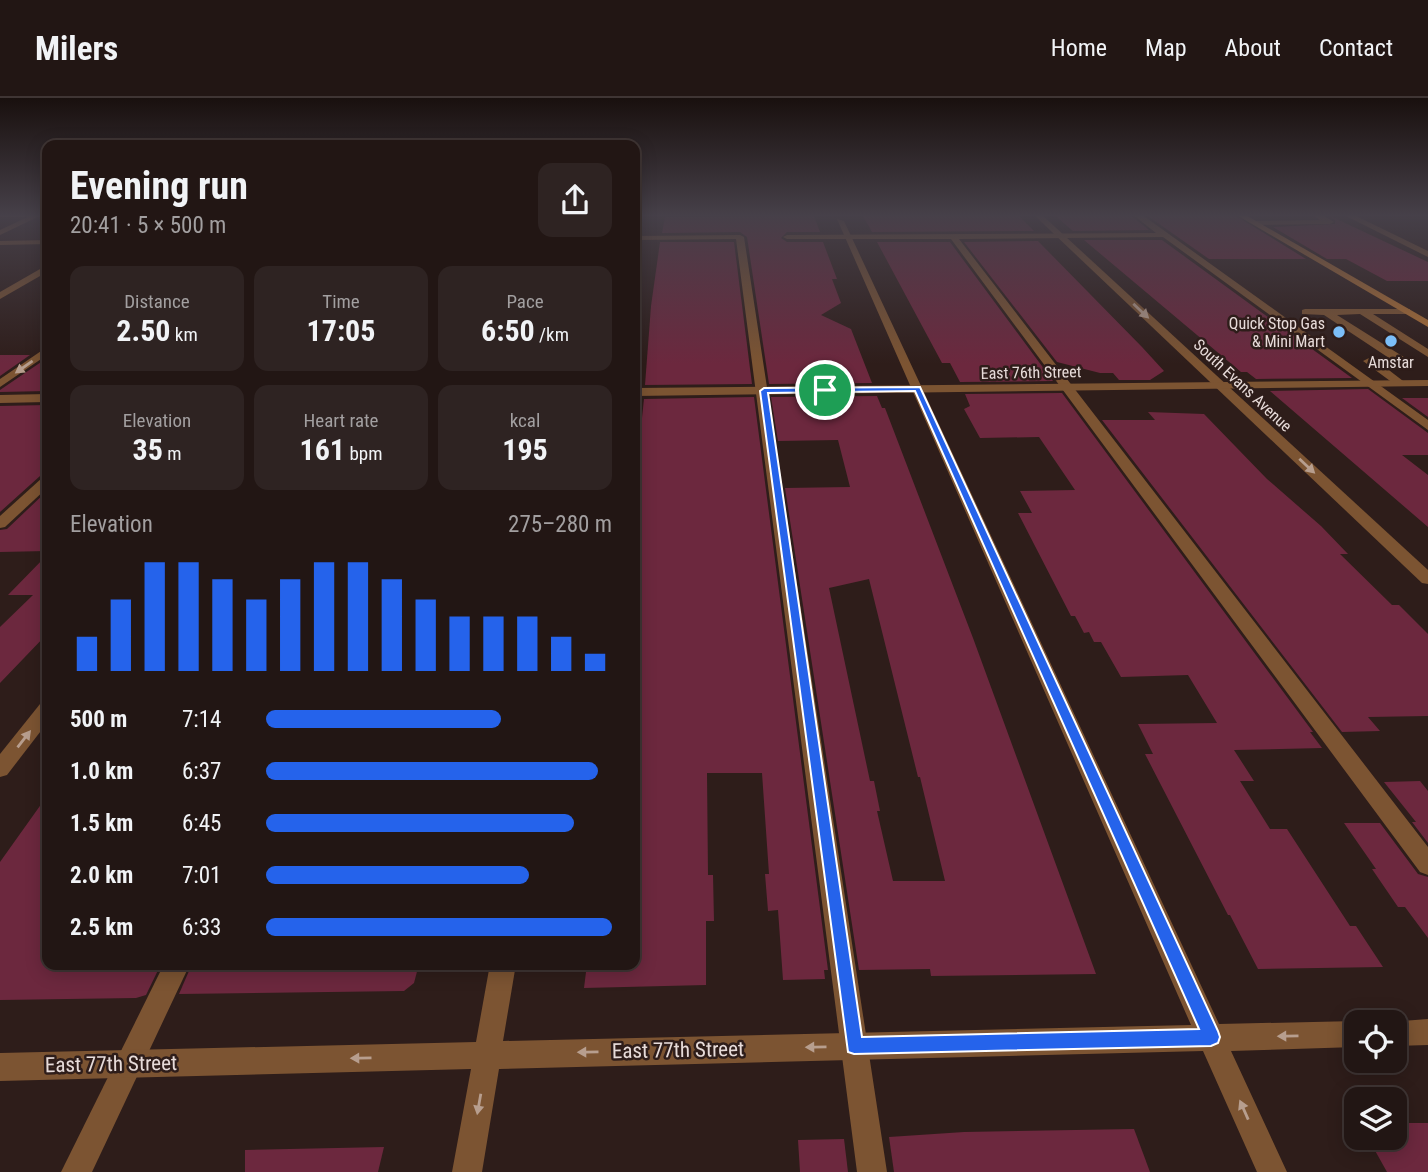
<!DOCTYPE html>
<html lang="en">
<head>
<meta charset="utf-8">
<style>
	:root { --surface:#221614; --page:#2e2322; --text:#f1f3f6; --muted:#a29fa0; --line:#3f3534; --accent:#2563eb }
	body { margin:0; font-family:"Roboto Condensed",sans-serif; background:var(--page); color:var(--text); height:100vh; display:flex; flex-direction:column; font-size:26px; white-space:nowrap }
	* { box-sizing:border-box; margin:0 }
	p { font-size:23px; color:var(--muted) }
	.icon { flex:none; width:38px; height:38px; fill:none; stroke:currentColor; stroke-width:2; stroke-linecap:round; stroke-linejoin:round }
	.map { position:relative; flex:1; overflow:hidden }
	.side { position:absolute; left:42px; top:42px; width:598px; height:830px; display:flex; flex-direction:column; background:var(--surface); border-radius:14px; box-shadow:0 4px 18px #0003,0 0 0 2px var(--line) }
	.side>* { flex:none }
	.fabs { position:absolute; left:1344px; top:912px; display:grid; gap:14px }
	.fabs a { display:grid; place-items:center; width:63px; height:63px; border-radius:14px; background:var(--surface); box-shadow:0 4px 18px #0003,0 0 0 2px var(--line); font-size:35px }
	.pin { position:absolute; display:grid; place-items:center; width:60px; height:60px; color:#fff; margin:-30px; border:4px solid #fff; border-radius:50%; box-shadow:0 2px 7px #0007 }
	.round { display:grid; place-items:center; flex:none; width:74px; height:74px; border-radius:14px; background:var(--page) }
	.headline { display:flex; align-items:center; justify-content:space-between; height:119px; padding:0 28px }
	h1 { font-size:38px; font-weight:700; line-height:52px }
	.stats { display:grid; grid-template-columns:repeat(3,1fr); gap:10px; height:119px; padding:7px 28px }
	.stats div { display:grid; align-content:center; border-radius:14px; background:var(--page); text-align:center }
	.stats b { font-size:30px; font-weight:700 }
	.stats small { font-size:19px; font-weight:400 }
	.stats p { font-size:19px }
	.chart { height:196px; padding:14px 28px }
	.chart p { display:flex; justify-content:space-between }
	.chart svg { width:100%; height:126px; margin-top:7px; stroke:var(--accent); stroke-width:6 }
	ul { padding:0 28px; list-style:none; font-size:23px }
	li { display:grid; grid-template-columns:112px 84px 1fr; align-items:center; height:52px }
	li i { height:18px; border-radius:9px; background:var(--accent) }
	header { display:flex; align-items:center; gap:42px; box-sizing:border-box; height:98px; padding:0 35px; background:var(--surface); border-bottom:2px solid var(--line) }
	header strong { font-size:33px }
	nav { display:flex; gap:38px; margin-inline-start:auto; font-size:24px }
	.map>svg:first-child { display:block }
</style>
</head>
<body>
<header>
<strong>Milers</strong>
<nav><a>Home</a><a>Map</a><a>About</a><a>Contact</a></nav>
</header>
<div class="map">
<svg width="1428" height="1074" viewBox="0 0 1428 1074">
	<rect width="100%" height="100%" fill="#2e1d1a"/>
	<g fill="#6c283e" fill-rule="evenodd">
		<path d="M1053 116H1129L1149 132 1073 133Z"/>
		<path d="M1145 116H1233L1306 161H1209Z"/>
		<path d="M1326 116 1428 164V183H1387L1346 161H1327L1273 129 1335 126V122Z"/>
		<path d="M980 117H1018L1034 133 872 134 863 118Z"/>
		<path d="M814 118 820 134H787L781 140 787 144H823L837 181H832L841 205 821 217 851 231 872 285 769 286 747 139 740 134 662 135 665 119Z"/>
		<path d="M1084 142H1162L1352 280 1256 281 1247 274H1241Z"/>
		<path d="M1038 143 1142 249 1164 273 1150 282H1119L1113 275H1100L1057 264 964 144Z"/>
		<path d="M660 144H734L752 286 645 287 651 208Z"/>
		<path d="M877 144H950L1053 283 960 284 950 265H942Z"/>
		<path d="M0 257H30L0 278Z"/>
		<path d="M47 260V293L0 294V292Z"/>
		<path d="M1368 291 1428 335V357H1402L1428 377V429L1270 293Z"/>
		<path d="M1062 295 1313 634H1310L1322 650 1234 652 1254 683H1240L1270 731H1287L1350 828H1356L1383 869 1258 871 1230 817H1228L1145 656H1153L1138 626 1217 625 1188 577 1121 579 1101 544H1094L1089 534 1084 535 1075 518H1071L1018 415H1032L1020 393 1075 392 1039 339 980 340 964 311 970 308 965 296Z"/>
		<path d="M877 298 882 310H885L973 540 1096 876 931 878 930 871 859 872 785 390 850 389 838 342 778 343 771 299ZM869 481 918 679H920L945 783H893L877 713H880L874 683H870L829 490Z"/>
		<path d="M754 299 828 872H824L825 881 783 882 778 812 768 813 765 776H769L762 675H707L708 777H713L714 823H706V887L584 890 587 866H635V386L644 301Z"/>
		<path d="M1402 300H1428V319Z"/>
		<path d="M47 307V377L40 378 0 414V308Z"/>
		<path d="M1148 314 1204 316 1267 381 1321 428 1348 456H1340L1392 507H1399L1428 536V618L1368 619 1380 633 1342 634 1102 322H1155Z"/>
		<path d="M47 393V453L0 454V432L7 431Z"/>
		<path d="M47 457V536L0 585V529L33 497H8Z"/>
		<path d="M1420 683 1428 693V745L1412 724H1416L1384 684Z"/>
		<path d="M47 698V866H161L146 897 136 900 0 902V764Z"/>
		<path d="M1344 725H1380L1418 776 1428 779V840L1405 809H1398L1372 771H1376Z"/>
		<path d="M192 866H419L414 885 404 893 179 896Z"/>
		<path d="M1395 1025H1428V1074H1387L1368 1040H1395Z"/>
		<path d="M1134 1031 1150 1074H894L889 1039 964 1034Z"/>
		<path d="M844 1041 848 1074H800L798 1042Z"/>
		<path d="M384 1049 378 1074H245V1052Z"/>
	</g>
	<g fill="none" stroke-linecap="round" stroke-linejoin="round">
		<g fill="#7c5432" fill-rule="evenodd">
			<path d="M1132 116H1141L1428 322V332L1163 139 959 141 1428 749V777L1420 774 951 141H787L783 139 787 137 1156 135Z"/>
			<path d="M1311 116H1321L1334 124 1330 126 1255 127 1251 125 1255 123 1320 122Z"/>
			<path d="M1342 116H1352L1428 153V159Z"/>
			<path d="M740 137 744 139 887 1074H857L736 141 635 142V138Z"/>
			<path d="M47 142V146L0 147V143Z"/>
			<path d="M47 167V174L0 201V194Z"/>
			<path d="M1305 211H1410V215L1407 216H1373L1428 251V259L1360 216 1337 217 1407 261V265L1381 266 1407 286 1397 288 1363 263 1369 260H1389L1324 217 1302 216V212Z"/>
			<path d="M47 379V390L5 429 0 430V418L42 380Z"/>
			<path d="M164 866H190L92 1074H61Z"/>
		</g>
		<g fill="#7c5432" fill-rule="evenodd">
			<path d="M34 116H44L0 137V132Z"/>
			<path d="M635 116H640L635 121Z"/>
			<path d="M1033 116H1041L1428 472V486L1422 485Z"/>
			<path d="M837 121 844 123 1219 926 1356 923 1360 924H1356V949L1231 953 1287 1074H1257L1203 953 499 971 482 1074H452L471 971 0 983V955L476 944 490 866H516L503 943 1191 927Z"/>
			<path d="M47 249V257L0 289V281Z"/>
			<path d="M47 604V625L7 677 0 679V656L40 606Z"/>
			<path d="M1428 921V947L1395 948V924H1389Z"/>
		</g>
		<g fill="#7c5432" fill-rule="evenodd">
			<rect x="0" y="116" width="47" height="3"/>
			<path d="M1428 282V288L635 298V290Z"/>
			<path d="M47 296V304L0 305V297Z"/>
		</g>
		<path fill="#ae7035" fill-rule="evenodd" d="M1235 116H1244L1428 222V229Z"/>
	</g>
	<defs><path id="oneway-solid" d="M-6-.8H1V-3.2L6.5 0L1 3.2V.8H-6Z" transform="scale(1.75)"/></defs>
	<g fill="#b79e8e">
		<use href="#oneway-solid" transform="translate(1141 213) rotate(43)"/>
		<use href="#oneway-solid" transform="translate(24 269) rotate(145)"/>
		<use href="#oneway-solid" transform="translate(1307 368) rotate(43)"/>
		<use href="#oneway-solid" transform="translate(24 641) rotate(-52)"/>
		<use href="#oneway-solid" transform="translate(1288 938) rotate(179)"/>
		<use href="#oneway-solid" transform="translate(816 949) rotate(179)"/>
		<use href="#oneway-solid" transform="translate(588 954) rotate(179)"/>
		<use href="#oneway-solid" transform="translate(361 960) rotate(179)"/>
		<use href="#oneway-solid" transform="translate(479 1006) rotate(100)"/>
		<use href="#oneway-solid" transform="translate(1244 1012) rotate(-114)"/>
	</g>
	<linearGradient id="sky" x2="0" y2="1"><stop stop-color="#19100e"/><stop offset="0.44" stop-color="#464049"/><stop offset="1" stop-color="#464049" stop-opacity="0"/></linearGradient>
	<rect width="1428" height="266" fill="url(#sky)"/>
	<path fill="#2563eb" stroke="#fff" stroke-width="2" fill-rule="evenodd" d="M920 289 1218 933 1220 939 1218 945 1211 948 854 956 848 954 760 293 764 290ZM915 293 1199 931 862 939 768 295Z"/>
	<g fill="#7bbef8" stroke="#2e1d1a" stroke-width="2.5">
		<circle cx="1339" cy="234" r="7"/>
		<circle cx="1391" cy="243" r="7"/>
	</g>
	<g text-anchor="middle" stroke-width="5" stroke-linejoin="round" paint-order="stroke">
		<g font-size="16" fill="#e7dbd9" stroke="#2e1d1a" text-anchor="end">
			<text x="1325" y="231">Quick Stop Gas<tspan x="1325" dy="18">&amp; Mini Mart</tspan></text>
			<text x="1391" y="270" text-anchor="middle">Amstar</text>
		</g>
		<g font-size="16" fill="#e7dbd9" stroke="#2e1d1a">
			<text transform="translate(1031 274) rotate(-1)" y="6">East 76th Street</text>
			<text transform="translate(1243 287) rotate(43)" y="6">South Evans Avenue</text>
		</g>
		<g font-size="21" fill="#e7dbd9" stroke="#2e1d1a">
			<text transform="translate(678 952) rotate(-1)" y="7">East 77th Street</text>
			<text transform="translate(111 966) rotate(-1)" y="7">East 77th Street</text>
		</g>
	</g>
</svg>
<div class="fabs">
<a><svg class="icon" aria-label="locate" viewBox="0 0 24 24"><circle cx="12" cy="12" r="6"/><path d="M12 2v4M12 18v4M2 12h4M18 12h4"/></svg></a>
<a><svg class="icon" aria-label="layers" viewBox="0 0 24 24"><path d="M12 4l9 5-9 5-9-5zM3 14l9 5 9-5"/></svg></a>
</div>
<div class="pin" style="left:825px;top:292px;background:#1e9e55"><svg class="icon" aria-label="arrive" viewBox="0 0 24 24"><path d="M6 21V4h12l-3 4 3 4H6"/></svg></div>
<section class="side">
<div class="headline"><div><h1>Evening run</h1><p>20:41 · 5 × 500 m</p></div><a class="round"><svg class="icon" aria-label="share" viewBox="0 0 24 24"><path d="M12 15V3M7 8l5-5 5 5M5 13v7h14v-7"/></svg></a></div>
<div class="stats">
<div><p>Distance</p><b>2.50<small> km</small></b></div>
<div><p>Time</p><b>17:05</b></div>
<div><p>Pace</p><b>6:50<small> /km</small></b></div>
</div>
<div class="stats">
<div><p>Elevation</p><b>35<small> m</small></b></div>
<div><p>Heart rate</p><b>161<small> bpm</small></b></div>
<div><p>kcal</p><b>195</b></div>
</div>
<div class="chart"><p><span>Elevation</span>275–280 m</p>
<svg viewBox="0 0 160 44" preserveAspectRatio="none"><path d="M5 44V32M15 44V19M25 44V6M35 44V6M45 44V12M55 44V19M65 44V12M75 44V6M85 44V6M95 44V12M105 44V19M115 44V25M125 44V25M135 44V25M145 44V32M155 44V38"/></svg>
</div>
<ul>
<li><b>500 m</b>7:14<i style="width:68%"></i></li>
<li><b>1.0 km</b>6:37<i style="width:96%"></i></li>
<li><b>1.5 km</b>6:45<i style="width:89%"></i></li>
<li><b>2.0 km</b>7:01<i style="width:76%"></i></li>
<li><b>2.5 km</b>6:33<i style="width:100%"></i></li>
</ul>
</section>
</div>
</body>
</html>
